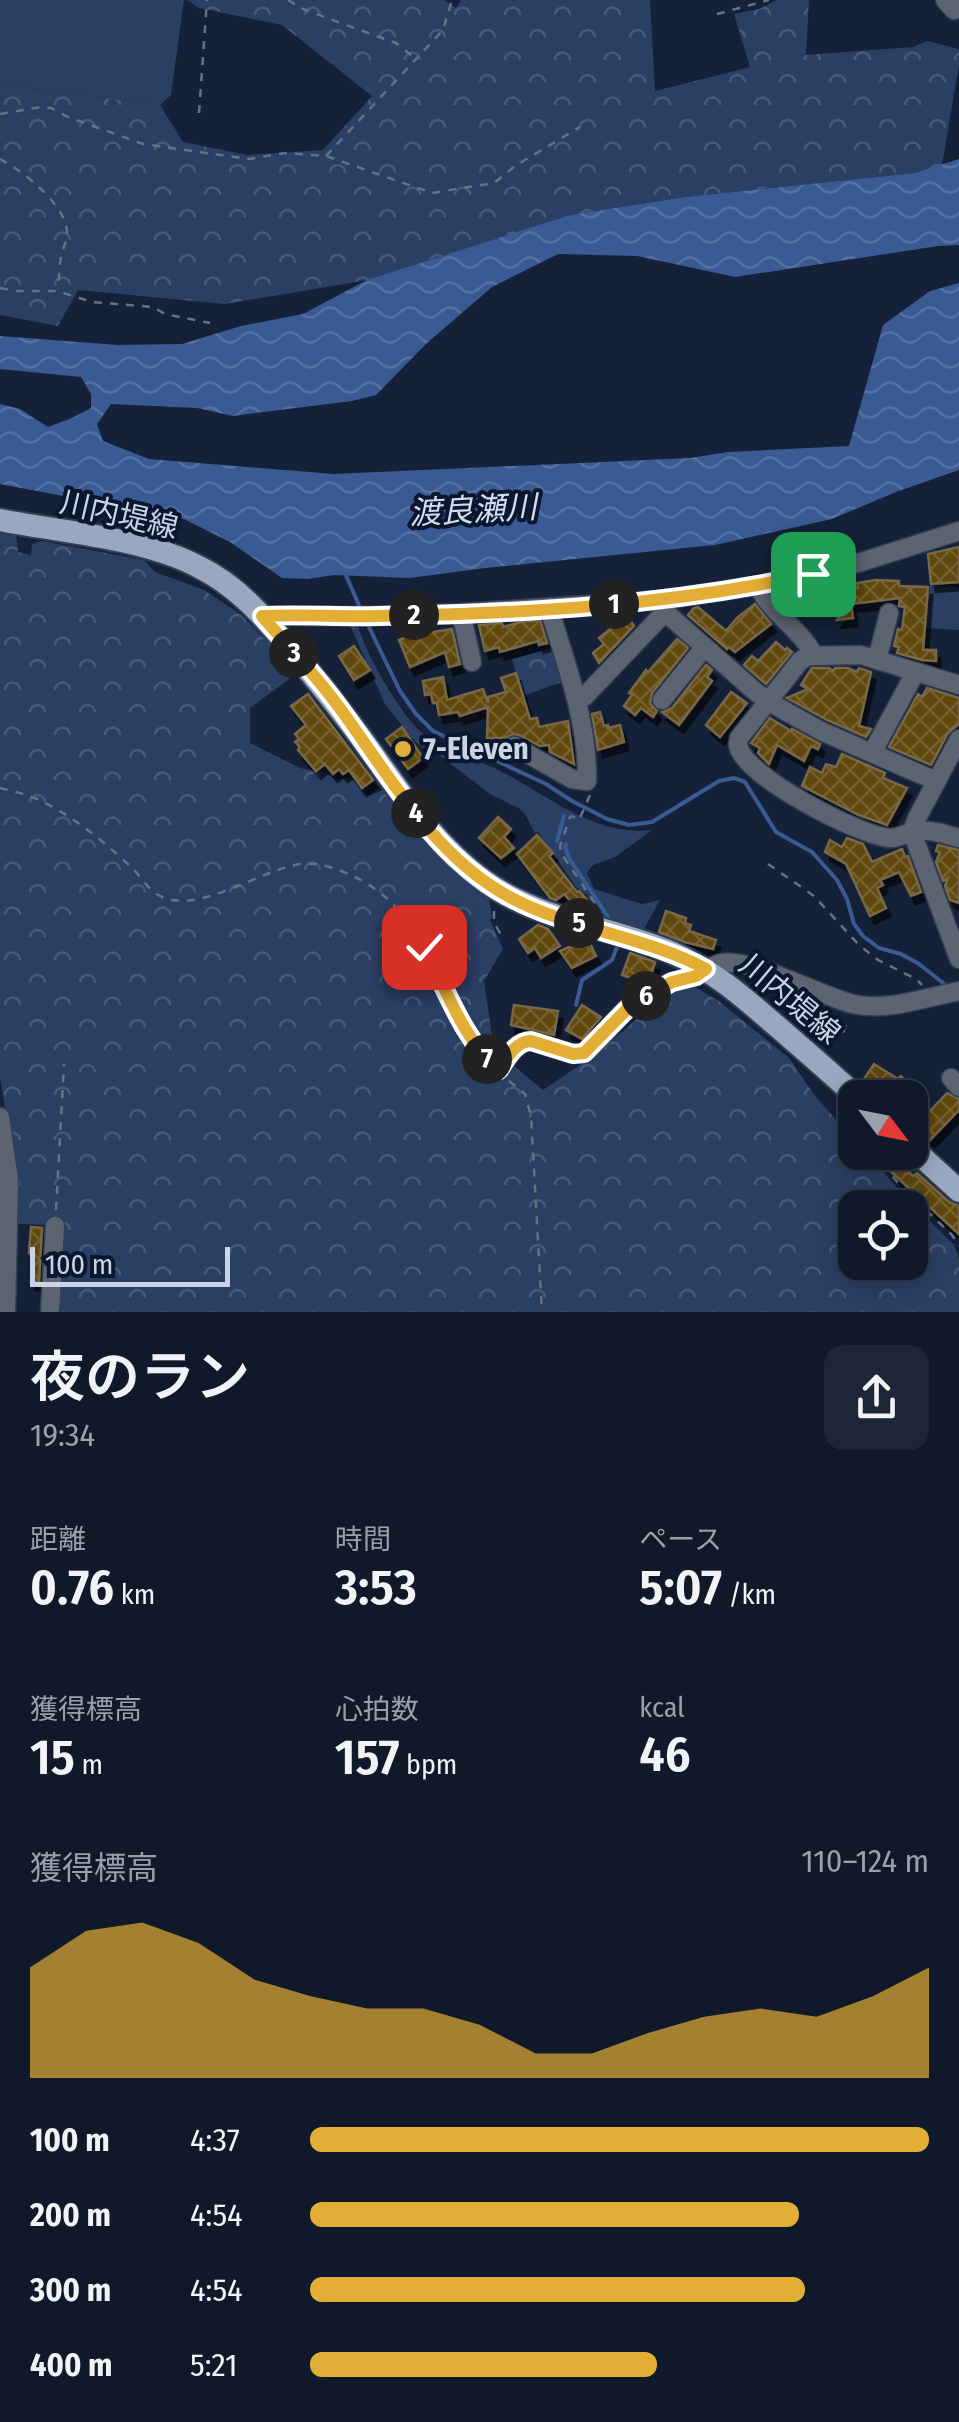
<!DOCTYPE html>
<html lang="ja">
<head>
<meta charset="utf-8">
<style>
	:root { --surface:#0f192a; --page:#1d2636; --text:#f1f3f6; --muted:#9ba0a8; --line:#2f3847; --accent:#e3ae35 }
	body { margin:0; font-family:"Fira Sans Condensed","Noto Sans JP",sans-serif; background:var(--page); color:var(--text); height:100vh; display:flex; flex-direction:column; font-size:38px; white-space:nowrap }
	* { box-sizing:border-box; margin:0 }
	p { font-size:32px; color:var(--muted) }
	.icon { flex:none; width:55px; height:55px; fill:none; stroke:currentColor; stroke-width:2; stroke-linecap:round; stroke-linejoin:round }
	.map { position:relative; height:1312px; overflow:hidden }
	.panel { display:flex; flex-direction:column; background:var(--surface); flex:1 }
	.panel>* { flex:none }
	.needle { width:65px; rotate:122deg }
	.fabs { position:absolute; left:838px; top:1080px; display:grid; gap:20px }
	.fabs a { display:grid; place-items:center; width:90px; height:90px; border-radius:20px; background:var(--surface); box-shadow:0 5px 25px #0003,0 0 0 2px var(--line); font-size:50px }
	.scale { position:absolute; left:30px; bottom:25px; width:200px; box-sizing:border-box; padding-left:10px; border:5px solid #cbd4e4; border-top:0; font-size:28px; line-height:35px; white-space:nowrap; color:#cbd4e4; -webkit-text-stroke:8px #0b172e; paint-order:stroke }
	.pin { position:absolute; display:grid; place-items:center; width:85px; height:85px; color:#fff; margin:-42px; border-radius:20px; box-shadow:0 5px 15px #0006 }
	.km { position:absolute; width:50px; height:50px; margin:-25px; border-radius:50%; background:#222; color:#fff; font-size:28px; line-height:50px; text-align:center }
	.round { display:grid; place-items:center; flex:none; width:105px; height:105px; border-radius:20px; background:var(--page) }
	.head { display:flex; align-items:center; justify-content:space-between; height:170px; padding:0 30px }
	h1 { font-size:55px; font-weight:600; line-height:75px }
	.metrics { display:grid; grid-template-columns:repeat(3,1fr); gap:15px; height:170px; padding:10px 30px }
	.metrics div { display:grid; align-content:center }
	.metrics b { font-size:50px; font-weight:600 }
	.metrics small { font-size:28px; font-weight:400 }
	.metrics p { font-size:28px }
	.chart { height:280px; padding:20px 30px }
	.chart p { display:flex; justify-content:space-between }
	.chart svg { width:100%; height:180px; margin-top:10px; fill:var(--accent); opacity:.7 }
	ul { padding:0 30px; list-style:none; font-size:32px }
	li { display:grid; grid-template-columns:160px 120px 1fr; align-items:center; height:75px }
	li i { height:25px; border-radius:12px; background:var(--accent) }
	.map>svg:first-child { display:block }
</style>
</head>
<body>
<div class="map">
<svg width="959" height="1312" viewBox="0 0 959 1312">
	<defs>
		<pattern id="forest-crowns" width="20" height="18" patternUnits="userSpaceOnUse" patternTransform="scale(2.5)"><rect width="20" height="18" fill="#2a3f64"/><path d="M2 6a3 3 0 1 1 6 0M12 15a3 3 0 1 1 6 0" fill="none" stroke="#485a7a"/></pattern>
		<pattern id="water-waves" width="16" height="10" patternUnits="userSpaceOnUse" patternTransform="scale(2.5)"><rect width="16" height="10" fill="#3a5a93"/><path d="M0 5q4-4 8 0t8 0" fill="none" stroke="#5571a2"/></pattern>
		<pattern id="building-cross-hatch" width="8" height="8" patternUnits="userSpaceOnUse" patternTransform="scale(2.5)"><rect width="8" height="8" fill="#5f4609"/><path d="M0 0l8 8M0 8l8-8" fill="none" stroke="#75602d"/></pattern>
		<filter id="shadow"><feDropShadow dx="4.5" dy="8" stdDeviation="0" flood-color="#0009"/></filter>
	</defs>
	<rect width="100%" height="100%" fill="#142138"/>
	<g fill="#2a3f64">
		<path d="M0 0H184L171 95 160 105 0 84Z"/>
		<path d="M930 585 959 588V630L926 628Z"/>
		<path d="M349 623H357C365 653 400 714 423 734 442 751 469 756 492 767 544 791 591 837 652 830L615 857 593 865 587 873 594 889 642 904 660 900 643 931 602 918 587 895 576 887 538 832 535 833 525 814 520 809 490 794 439 755 420 746 411 737 385 704Z"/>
	</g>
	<g fill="url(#forest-crowns)" fill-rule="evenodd">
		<path d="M187 0H444L456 8 461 0H650L655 91 750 67 734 14 759 9 777 0H809L806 55 913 47 927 41 959 49V65L942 165 915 173 685 197 570 215 368 280 225 304 78 290 58 326 0 315V84L160 105 183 142 247 155 323 150 372 96 282 25 199 8Z"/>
		<path d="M0 530 16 533 18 552 31 555 32 544 42 541 144 560 155 572 204 590 240 614 297 671 288 680 250 708V743L300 768 326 773 336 780 351 778 368 796 386 789 489 897 492 917 490 920 503 949 484 981 494 1049 543 1090 599 1052 646 1011 687 982 720 1002 789 1058 815 1096 855 1141V1152L867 1153 900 1191 954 1245 959 1258V1312H53L51 1225 18 1224 15 1166 0 1078ZM855 1208H910V1262H855Z"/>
		<path d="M553 648 562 682 523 696 512 659Z"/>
	</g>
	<path fill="url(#water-waves)" d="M959 159V245L938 246 735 277 637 256 558 254 492 287 427 343 376 395 352 401 233 416 197 408 111 404 97 424 103 441 149 459 334 474 690 458 728 452 849 446 883 325 930 291 959 283V470L896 492 832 519 715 545 485 568 410 578 334 575 308 579 282 578 230 542 184 519 0 484V404L20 409 48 427 72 418 91 408V394L81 377 0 369V336L118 345 182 344 241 326 303 314 367 280 570 215 685 197 915 173Z"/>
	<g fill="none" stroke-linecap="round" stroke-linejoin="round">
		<g stroke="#3a5a93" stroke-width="4">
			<path d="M345 573 361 610"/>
			<path d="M367 623 400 691 416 714 433 731 546 784 572 801 607 819 629 825 652 822 719 781 734 778 745 782 776 832 812 852 837 880 847 899 854 924 863 936 879 948 901 954 919 964 947 986"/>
			<path d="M557 841 564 816"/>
			<path d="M566 844 565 847 569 858 608 917"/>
			<path d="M576 1005 582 980 612 960 617 947"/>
		</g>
	</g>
	<g fill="url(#building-cross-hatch)" stroke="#78684a" stroke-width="2.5" filter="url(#shadow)">
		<path d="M959 547V582L931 584 928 554Z"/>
		<path d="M876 580 899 581V586L928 587 923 650H936V661L922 660 897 653 899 647 894 646 898 629 902 630 905 607 899 606 900 598 851 604 853 618 837 620 847 603 843 601 842 590 858 588 857 583Z"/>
		<path d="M755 604 771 624 735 652 729 647 727 649 688 615 694 608 698 607 726 631 737 618Z"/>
		<path d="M627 616 634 626 599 663 593 653 604 644 599 638Z"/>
		<path d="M540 620 547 643 539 645 538 641 500 652 499 647 485 651 479 625 502 623 503 627 521 622Z"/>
		<path d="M426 629 427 633 452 629 460 664 449 667 445 652 410 667 399 640Z"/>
		<path d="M677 639 688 648 652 693 650 704 657 711 653 717 641 708 635 715 624 706 632 695 629 693 646 670 648 672Z"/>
		<path d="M776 642 785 650 787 648 792 652 766 684 744 665 752 656 758 661Z"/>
		<path d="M354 646 370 670 354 680 339 656Z"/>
		<path d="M706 665 712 670 707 677 712 681 679 725 662 712 672 708Z"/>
		<path d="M812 668H829L833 671 835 668H848L857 672 859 668 871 672 859 726 871 729 866 737 827 720 787 698 808 689 801 685Z"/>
		<path d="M516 673 530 719 537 718 539 727 568 721 574 764 550 752 549 745 540 746 519 735 513 734 505 738H487L488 707 460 716 458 712 439 715 437 703H433L431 694 425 695 423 681 443 677 447 700 483 689 488 703V697L506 692 501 678Z"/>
		<path d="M927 688 959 698V724L948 733 931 765 889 747 918 694 922 697Z"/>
		<path d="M731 692 747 703 720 737 706 725Z"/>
		<path d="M308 694 373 780 362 788 349 770 343 774 339 769 333 774 325 764 316 771 298 750 300 747 295 742 299 739 295 734 306 725 291 706Z"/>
		<path d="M600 712 604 726 608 725V728L620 725 624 742 598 750 592 714Z"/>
		<path d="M770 718 791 731 792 729 820 744 818 749 811 746 804 761 777 745 769 764 758 753 760 748 751 743Z"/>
		<path d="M402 727 423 758 408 769 386 739Z"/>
		<path d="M842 754 885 773 883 778 907 788 887 825 859 815 802 786 810 767 822 773 826 764 836 767Z"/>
		<path d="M498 817 511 829 504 837 514 848 501 858 479 838Z"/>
		<path d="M537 835 553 853 549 856 577 892 579 891 594 907 590 910 574 905 564 894 556 900 550 898 517 854Z"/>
		<path d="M847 838 863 844 872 862 902 849 905 857 908 856 921 892 911 896 899 872 880 880 883 885 877 888 886 908 870 916 846 864 825 852 830 840 842 847Z"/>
		<path d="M938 845 959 850V903L950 900 945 886 948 878 943 881 936 862 940 852 936 851Z"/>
		<path d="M666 911 686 918 685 923 691 925 689 931 716 940 713 949 685 942 659 932Z"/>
		<path d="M538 925 548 929 560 946 541 958 535 948 528 953 519 939Z"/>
		<path d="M585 940 589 941 596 956 572 968 560 951Z"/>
		<path d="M630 953 655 962 650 979 643 978 642 982 622 975Z"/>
		<path d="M514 1005 558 1011 554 1035 511 1025Z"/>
		<path d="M582 1005 601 1017 582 1039 566 1030Z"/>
		<path d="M874 1064 898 1079 901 1076 915 1091 909 1098H902L886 1080 877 1095 871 1092 862 1082Z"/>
		<path d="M947 1093 959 1099V1110L930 1140 916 1126Z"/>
		<path d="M896 1161 913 1176 917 1173 949 1202 959 1206V1234L888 1169Z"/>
		<path d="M31 1227 42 1228 39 1282H31L33 1254 29 1253Z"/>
	</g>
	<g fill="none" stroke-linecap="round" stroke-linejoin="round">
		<g stroke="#313e54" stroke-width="21">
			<g id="minor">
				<path d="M945 0 954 10 959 8"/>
				<path d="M759 585C764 608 803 630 814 656"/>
				<path d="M661 600 665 612 757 693 778 707 821 731 936 781"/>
				<path d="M461 613 472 662"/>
				<path d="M262 616H375L461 613 661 600 768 584 813 574 858 563 959 531"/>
				<path d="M877 660 889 613"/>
				<path d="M959 685 861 655 808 656 800 661 739 738C739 740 738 743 738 745 743 776 860 836 890 838 898 838 904 834 912 832 927 828 944 834 959 838"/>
				<path d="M662 700 704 648"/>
				<path d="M577 701 584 697 665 612"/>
				<path d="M959 739 917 818 912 832 959 959"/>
				<path d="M514 746 572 779 587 781C588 722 566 664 549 608"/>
				<path d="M872 753 915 673"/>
				<path d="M499 1069C507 1058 516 1041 531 1041L573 1054 584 1053C602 1039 614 1018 632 1004 644 996 659 987 673 982 680 980 688 979 695 976 705 972 711 965 722 963 752 958 820 996 853 1004 887 1012 926 997 959 991"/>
				<path d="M951 1078 959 1087"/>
				<path d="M0 1117 9 1180 6 1312"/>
				<path d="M50 1312 55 1226"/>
			</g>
		</g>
		<g stroke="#313e54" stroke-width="26">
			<g id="major">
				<path d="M0 520C62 532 144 538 199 567 236 585 263 616 289 647 315 678 340 709 364 742 400 791 433 844 483 880 539 921 611 926 673 953 712 970 741 995 772 1022 801 1047 830 1072 858 1098"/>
				<path d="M910 1146 959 1191"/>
			</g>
		</g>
		<g stroke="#677286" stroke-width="2.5" stroke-dasharray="8 8" stroke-linecap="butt">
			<path d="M288 0 305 10 396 43 416 59"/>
			<path d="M717 14 769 0"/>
			<path d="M199 113 207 0"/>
			<path d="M0 114 41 107 51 108 68 117 143 144 249 159 285 153 326 156 432 193 494 183 515 166 580 127"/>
			<path d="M326 156 443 30 452 0"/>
			<path d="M0 159C23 171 68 206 67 234 67 242 62 250 61 257 59 268 59 279 58 289"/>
			<path d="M0 288 15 291H57L92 302 153 307 165 314 210 323"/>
			<path d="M0 788C12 791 25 794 37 799 70 814 102 840 130 866 141 876 148 891 162 897 201 914 261 869 301 864 318 862 338 869 353 876 408 902 429 954 454 1005 463 1024 472 1043 485 1058"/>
			<path d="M590 795 579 820 572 816 570 817 560 846 561 853 598 908"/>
			<path d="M768 864 814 896 859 945 878 960 916 979 922 985"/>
			<path d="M494 911V922L502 937"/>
			<path d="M831 1032 841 1037 848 1020"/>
			<path d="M509 1081 525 1094 531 1116 542 1312"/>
			<path d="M845 1127 855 1136"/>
			<path d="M872 1152 898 1183 952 1235 959 1246"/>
			<path d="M56 1210 64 1064"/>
		</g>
		<use href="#minor" stroke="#5d6471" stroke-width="18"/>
		<use href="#major" stroke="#99a8c1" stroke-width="22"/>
	</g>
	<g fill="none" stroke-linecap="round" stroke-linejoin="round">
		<g stroke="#fff" stroke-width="20">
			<path id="route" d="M424 947C445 986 464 1042 499 1070 507 1058 516 1041 531 1041L573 1054 584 1053 630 1006 672 982 696 976 706 969C642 935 566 929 506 895 430 852 386 770 336 703 313 672 286 644 262 616 300 614 339 617 377 616 523 614 671 605 813 574"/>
		</g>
		<use href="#route" stroke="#e3ae35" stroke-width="12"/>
	</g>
	<circle fill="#e3ae35" stroke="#0b172e" stroke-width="4" cx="403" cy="749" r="10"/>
	<g text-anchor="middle" stroke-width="8" stroke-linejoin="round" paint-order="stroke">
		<g font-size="30" fill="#cbd4e4" stroke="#0b172e">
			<text transform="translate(119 515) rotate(13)" y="10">川内堤線</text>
			<text transform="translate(790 999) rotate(40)" y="10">川内堤線</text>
		</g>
		<g font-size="30" font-weight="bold" fill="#cbd4e4" stroke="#0b172e" text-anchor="start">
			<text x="423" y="759">7-Eleven</text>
		</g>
		<g font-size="32" font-style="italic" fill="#d3ddef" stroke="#0b172e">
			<text transform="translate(473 510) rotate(-3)" y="11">渡良瀬川</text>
		</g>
	</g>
</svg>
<div class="fabs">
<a><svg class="needle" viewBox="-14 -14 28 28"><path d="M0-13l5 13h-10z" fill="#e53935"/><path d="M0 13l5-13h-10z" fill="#9ba0a8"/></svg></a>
<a><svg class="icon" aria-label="locate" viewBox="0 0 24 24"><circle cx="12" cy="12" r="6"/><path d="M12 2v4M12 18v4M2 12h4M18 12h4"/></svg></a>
</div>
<div class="scale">100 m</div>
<div class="pin" style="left:813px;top:574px;background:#1e9e55"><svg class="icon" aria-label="arrive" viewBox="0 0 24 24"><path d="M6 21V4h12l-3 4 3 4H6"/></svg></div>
<div class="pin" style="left:424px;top:947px;background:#d93025"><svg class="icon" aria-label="check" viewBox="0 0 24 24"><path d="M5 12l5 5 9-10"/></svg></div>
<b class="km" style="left:614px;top:604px">1</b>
<b class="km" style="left:414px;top:615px">2</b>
<b class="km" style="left:294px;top:653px">3</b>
<b class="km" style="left:416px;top:813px">4</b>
<b class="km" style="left:579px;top:923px">5</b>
<b class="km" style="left:646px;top:996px">6</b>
<b class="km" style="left:487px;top:1059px">7</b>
</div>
<section class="panel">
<div class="head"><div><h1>夜のラン</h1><p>19:34</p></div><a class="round"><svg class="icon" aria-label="share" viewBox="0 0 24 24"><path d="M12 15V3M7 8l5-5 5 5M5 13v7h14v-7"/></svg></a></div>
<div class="metrics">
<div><p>距離</p><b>0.76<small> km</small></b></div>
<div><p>時間</p><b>3:53</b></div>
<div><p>ペース</p><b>5:07<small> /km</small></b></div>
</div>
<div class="metrics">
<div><p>獲得標高</p><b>15<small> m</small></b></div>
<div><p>心拍数</p><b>157<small> bpm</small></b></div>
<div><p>kcal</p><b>46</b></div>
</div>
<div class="chart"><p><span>獲得標高</span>110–124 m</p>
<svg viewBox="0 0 160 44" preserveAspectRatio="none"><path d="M0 44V17L10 8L20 6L30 11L40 20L50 24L60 27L70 27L80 31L90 38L100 38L110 33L120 29L130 27L140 29L150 24L160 17V44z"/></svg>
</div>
<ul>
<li><b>100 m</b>4:37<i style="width:100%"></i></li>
<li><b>200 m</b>4:54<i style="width:79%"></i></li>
<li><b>300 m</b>4:54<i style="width:80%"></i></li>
<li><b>400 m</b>5:21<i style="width:56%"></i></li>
</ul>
</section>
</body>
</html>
